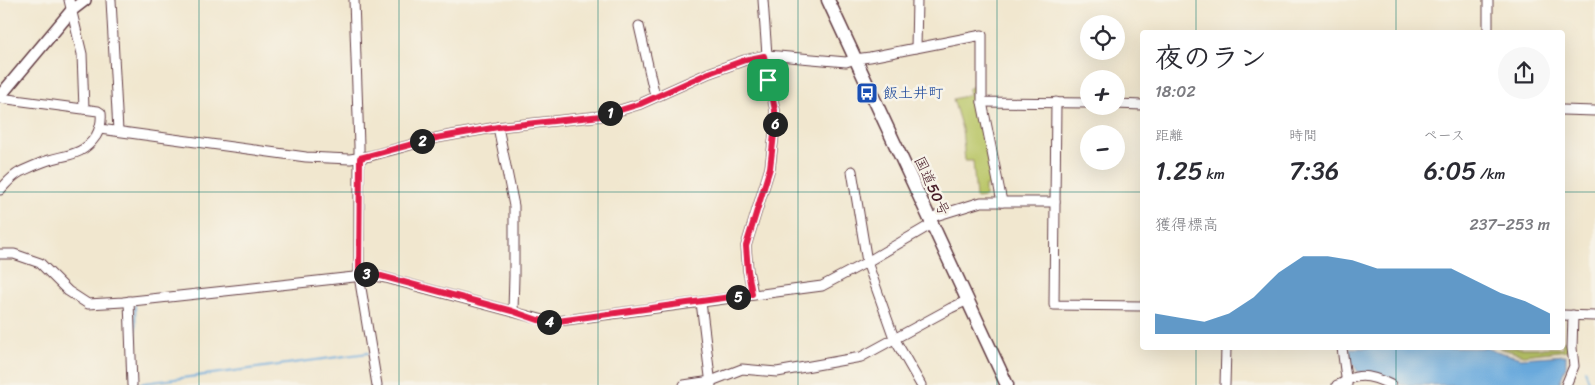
<!DOCTYPE html>
<html lang="ja">
<head>
<meta charset="utf-8">
<style>
	:root { --surface:#fff; --page:#f7f7f7; --text:#2b2b33; --muted:#7c7c81; --accent:#1f6fb2 }
	body { margin:0; font-family:Sriracha,"Klee One",sans-serif; background:var(--page); color:var(--text); height:100vh; display:flex; flex-direction:column; font-size:19px; white-space:nowrap }
	* { box-sizing:border-box; margin:0 }
	p { font-size:16px; color:var(--muted) }
	.icon { flex:none; width:28px; height:28px; fill:none; stroke:currentColor; stroke-width:2; stroke-linecap:round; stroke-linejoin:round }
	.map { position:relative; flex:1; overflow:hidden }
	.panel { position:absolute; left:1140px; top:30px; width:425px; height:320px; display:flex; flex-direction:column; background:var(--surface); border-radius:5px; box-shadow:0 5px 20px #0002 }
	.panel>* { flex:none }
	.tools { position:absolute; left:1080px; top:15px; display:grid; gap:10px }
	.tools a { display:grid; place-items:center; width:45px; height:45px; border-radius:50%; background:var(--surface); box-shadow:0 5px 20px #0002; font-size:25px }
	.pin { position:absolute; display:grid; place-items:center; width:42px; height:42px; color:#fff; margin:-21px; border-radius:10px; box-shadow:0 2px 8px #0006 }
	.km { position:absolute; width:25px; height:25px; margin:-12px; border-radius:50%; background:#222; color:#fff; font-size:14px; line-height:25px; text-align:center }
	.round { display:grid; place-items:center; flex:none; width:52px; height:52px; border-radius:26px; background:var(--page) }
	.overview { display:flex; align-items:center; justify-content:space-between; height:85px; padding:0 15px }
	h1 { font-size:28px; font-weight:600; line-height:38px }
	.metrics { display:grid; grid-template-columns:repeat(3,1fr); gap:8px; height:85px; padding:5px 15px }
	.metrics div { display:grid; align-content:center }
	.metrics b { font-size:25px; font-weight:600 }
	.metrics small { font-size:14px; font-weight:400 }
	.metrics p { font-size:14px }
	.chart { height:140px; padding:10px 15px }
	.chart p { display:flex; justify-content:space-between }
	.chart svg { width:100%; height:90px; margin-top:5px; fill:var(--accent); opacity:.7 }
	.map>svg:first-child { display:block }
</style>
</head>
<body>
<div class="map">
<svg width="1595" height="385" viewBox="0 0 1595 385">
	<rect width="100%" height="100%" fill="#f7f3e8"/>
	<filter id="ink" filterUnits="userSpaceOnUse"><feTurbulence type="fractalNoise" baseFrequency=".02" numOctaves="2"/><feDisplacementMap in="SourceGraphic" scale="10" xChannelSelector="R" yChannelSelector="G"/><feConvolveMatrix kernelMatrix="1 2 1 2 8 2 1 2 1" color-interpolation-filters="sRGB"/></filter>
	<filter id="wash" filterUnits="userSpaceOnUse"><feTurbulence type="fractalNoise" baseFrequency=".0096" numOctaves="4" result="noise"/><feDisplacementMap in="SourceGraphic" scale="20" xChannelSelector="R" yChannelSelector="G"/><feGaussianBlur stdDeviation="1.12" result="paint"/><feColorMatrix in="noise" values="0 0 0 0 0 0 0 0 0 0 0 0 0 0 0 0 0 1.4 0 .05"/><feComposite in="paint" operator="in"/></filter>
	<g filter="url(#wash)">
		<rect width="100%" height="100%" fill="#f1e7cf"/>
		<g fill="#bac667" stroke="#827249">
			<path d="M978 84V105L997 185 985 186V197L976 198 973 161H965L962 129 953 99 969 95 968 89Z"/>
			<path d="M1563 341H1569L1568 350 1523 355 1499 348H1562Z"/>
		</g>
		<path fill="#6aaadd" stroke="#5a6484" d="M1349 348H1485L1521 358 1566 355V366L1559 385H1402L1380 376 1358 372 1351 361Z"/>
		<g fill="none" stroke-linecap="round" stroke-linejoin="round">
			<g stroke="#6aaadd" stroke-width="2">
				<path d="M135 305 137 384 368 353"/>
				<path d="M87 308 104 307"/>
				<path d="M1585 370 1590 385"/>
			</g>
		</g>
	</g>
	<g filter="url(#ink)">
		<g fill="none" stroke-linecap="round" stroke-linejoin="round">
			<g stroke="#633d44" stroke-width="11">
				<g id="minor">
					<path d="M69 0 82 54 84 109"/>
					<path d="M111 0 118 131"/>
					<path d="M354 0 359 146V276L377 385"/>
					<path d="M763 0 767 55"/>
					<path d="M639 26 655 96"/>
					<path d="M1488 32V0"/>
					<path d="M916 48 917 0"/>
					<path d="M0 98 98 111 101 113C102 122 100 129 96 136 83 155 70 154 49 160 39 163 29 168 20 172 11 177 7 183 0 190"/>
					<path d="M982 102 1002 202"/>
					<path d="M1056 102 1054 305 1142 306"/>
					<path d="M1116 104 1142 105"/>
					<path d="M1562 110 1595 111"/>
					<path d="M498 127 514 206V276L513 311"/>
					<path d="M100 129 306 157 350 159 370 156 436 138 498 127 601 116 640 104 709 73 745 60 767 55 846 62 855 59 870 57 982 35V102L1089 103"/>
					<path d="M852 171 867 262 894 338 921 385"/>
					<path d="M929 218 981 202H1055"/>
					<path d="M0 254H14L40 263 68 291 88 304 123 302 354 277 365 274 386 278 551 322 822 286 867 262 932 224"/>
					<path d="M753 294 748 271 746 246 770 168 775 126V110L764 56"/>
					<path d="M129 301 132 385"/>
					<path d="M701 302 711 385"/>
					<path d="M1562 315 1595 316"/>
					<path d="M1342 348 1347 385"/>
					<path d="M684 385 711 381 742 369 777 372 861 357 951 308 968 300"/>
					<path d="M1225 385 1226 348"/>
					<path d="M1337 385C1344 383 1350 378 1356 377 1367 374 1381 380 1391 385"/>
					<path d="M1566 385 1574 366 1572 348 1573 315"/>
				</g>
			</g>
			<g stroke="#633d44" stroke-width="14">
				<path id="major" d="M0 96 72 10 85 0"/>
			</g>
			<g stroke="#633d44" stroke-width="15">
				<path id="highway" d="M828 0 1007 385"/>
			</g>
			<use href="#minor" stroke="#fff" stroke-width="9"/>
			<use href="#major" stroke="#fff" stroke-width="11"/>
			<use href="#highway" stroke="#fff" stroke-width="12"/>
		</g>
	</g>
	<g fill="none" stroke-linecap="round" stroke-linejoin="round" filter="url(#ink)">
		<g stroke="#fff" stroke-width="10">
			<path id="route" d="M764 56 775 110V126L770 168 746 246 748 271 752 294 551 322 538 320 512 311 381 276 365 274 359 276 360 158 436 138 498 127 601 116 640 104 709 73 745 60Z"/>
		</g>
		<use href="#route" stroke="#e11d48" stroke-width="6"/>
	</g>
	<path fill="none" stroke="#0f766e" stroke-width="1" stroke-opacity="0.55" d="M199 0V385M399 0V385M598 0V385M798 0V385M997 0V385M1196 0V32M1396 0V32M0 192H1142M1562 192H1595M1196 348V385M1396 348V385"/>
	<defs>
		<g id="bus-square" transform="scale(1.125)"><rect x="-9" y="-9" width="18" height="18" rx="4" fill="#1a4fb4" stroke="#f7f3e8"/><path d="M-5-6H5V4H4V6H2V4H-2V6H-4V4H-5ZM-3.5-4V0h7V-4ZM-3.5 1.2v1.5H-2V1.2ZM2 1.2v1.5H3.5V1.2Z" fill="#fff"/></g>
	</defs>
	<g fill-rule="evenodd">
		<use href="#bus-square" x="867" y="93"/>
	</g>
	<g text-anchor="middle" stroke-width="5" stroke-linejoin="round" paint-order="stroke">
		<g font-size="15" fill="#164399" stroke="#f7f3e8" text-anchor="start">
			<text x="883" y="98">飯土井町</text>
		</g>
		<g font-size="15" fill="#4a1f2b" stroke="#f7f3e8">
			<text transform="translate(932 186) rotate(65)" y="5">国道50号</text>
		</g>
	</g>
</svg>
<div class="tools">
<a><svg class="icon" aria-label="locate" viewBox="0 0 24 24"><circle cx="12" cy="12" r="6"/><path d="M12 2v4M12 18v4M2 12h4M18 12h4"/></svg></a>
<a>+</a>
<a>−</a>
</div>
<div class="pin" style="left:768px;top:80px;background:#1e9e55"><svg class="icon" aria-label="arrive" viewBox="0 0 24 24"><path d="M6 21V4h12l-3 4 3 4H6"/></svg></div>
<b class="km" style="left:610px;top:113px">1</b>
<b class="km" style="left:422px;top:141px">2</b>
<b class="km" style="left:366px;top:274px">3</b>
<b class="km" style="left:549px;top:322px">4</b>
<b class="km" style="left:738px;top:297px">5</b>
<b class="km" style="left:775px;top:124px">6</b>
<section class="panel">
<div class="overview"><div><h1>夜のラン</h1><p>18:02</p></div><a class="round"><svg class="icon" aria-label="share" viewBox="0 0 24 24"><path d="M12 15V3M7 8l5-5 5 5M5 13v7h14v-7"/></svg></a></div>
<div class="metrics">
<div><p>距離</p><b>1.25<small> km</small></b></div>
<div><p>時間</p><b>7:36</b></div>
<div><p>ペース</p><b>6:05<small> /km</small></b></div>
</div>
<div class="chart"><p><span>獲得標高</span>237–253 m</p>
<svg viewBox="0 0 160 44" preserveAspectRatio="none"><path d="M0 44V34L10 36L20 38L30 34L40 26L50 14L60 6L70 6L80 8L90 12L100 12L110 12L120 12L130 18L140 24L150 28L160 34V44z"/></svg>
</div>
</section>
</div>
</body>
</html>
